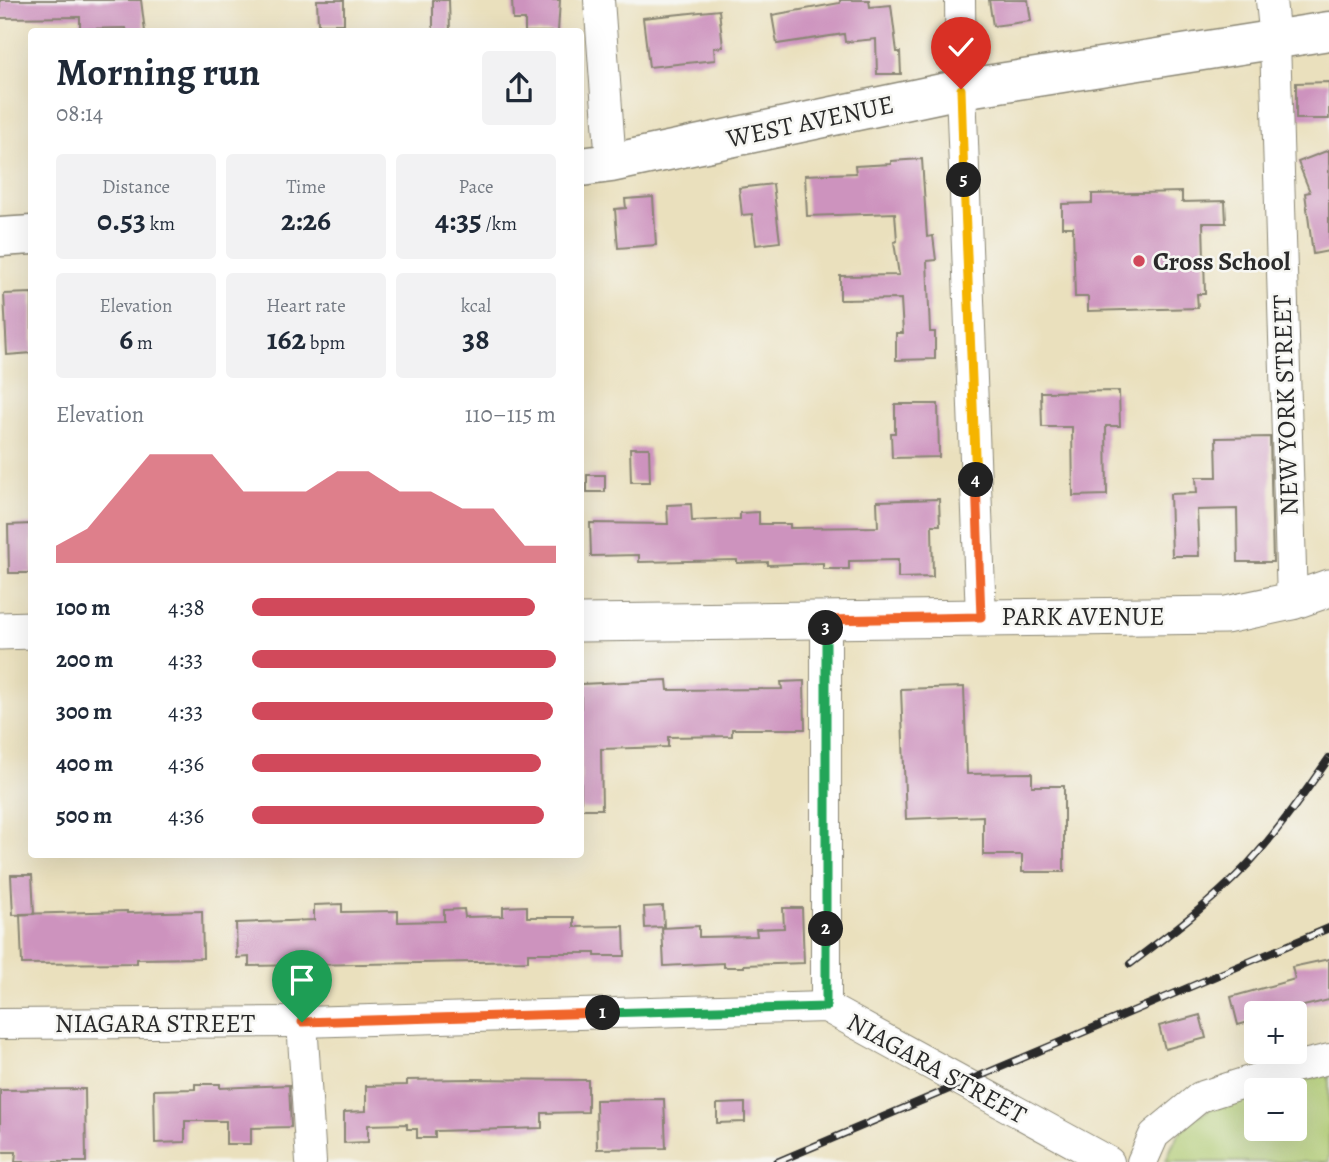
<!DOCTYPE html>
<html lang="en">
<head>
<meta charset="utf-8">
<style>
	:root { --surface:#fff; --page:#f2f2f3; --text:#1f2937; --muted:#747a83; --accent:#d1495b }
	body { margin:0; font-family:Alegreya,serif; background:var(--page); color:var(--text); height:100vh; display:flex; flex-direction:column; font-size:26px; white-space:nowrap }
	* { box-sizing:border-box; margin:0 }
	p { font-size:23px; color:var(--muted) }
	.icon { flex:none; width:38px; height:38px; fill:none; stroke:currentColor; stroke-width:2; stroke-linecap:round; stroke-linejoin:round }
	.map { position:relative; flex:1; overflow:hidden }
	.details { position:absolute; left:28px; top:28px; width:556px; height:830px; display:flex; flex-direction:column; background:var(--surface); border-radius:7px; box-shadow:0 7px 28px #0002 }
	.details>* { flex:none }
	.buttons { position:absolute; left:1244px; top:1001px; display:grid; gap:14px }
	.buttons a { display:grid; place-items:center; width:63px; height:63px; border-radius:7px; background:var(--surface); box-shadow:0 7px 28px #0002; font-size:35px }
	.pin { position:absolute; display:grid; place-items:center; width:60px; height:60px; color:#fff; margin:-72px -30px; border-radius:50% 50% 50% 0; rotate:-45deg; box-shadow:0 0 7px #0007 }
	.pin .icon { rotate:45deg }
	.km { position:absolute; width:35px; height:35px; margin:-18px; border-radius:50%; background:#222; color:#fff; font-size:19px; line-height:35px; text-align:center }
	.round { display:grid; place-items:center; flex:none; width:74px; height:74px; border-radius:7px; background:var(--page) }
	.overview { display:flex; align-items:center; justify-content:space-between; height:119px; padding:0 28px }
	h1 { font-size:38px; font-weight:600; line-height:52px }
	.metrics { display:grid; grid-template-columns:repeat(3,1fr); gap:10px; height:119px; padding:7px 28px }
	.metrics div { display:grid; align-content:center; border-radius:7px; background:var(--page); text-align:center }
	.metrics b { font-size:30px; font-weight:600 }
	.metrics small { font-size:19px; font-weight:400 }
	.metrics p { font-size:19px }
	.chart { height:196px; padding:14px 28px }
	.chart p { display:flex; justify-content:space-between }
	.chart svg { width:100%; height:126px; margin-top:7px; fill:var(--accent); opacity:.7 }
	ul { padding:0 28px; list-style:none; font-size:23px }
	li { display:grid; grid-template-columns:112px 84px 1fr; align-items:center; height:52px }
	li i { height:18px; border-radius:9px; background:var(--accent) }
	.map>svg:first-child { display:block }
</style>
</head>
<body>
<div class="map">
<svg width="1329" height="1162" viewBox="0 0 1329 1162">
	<rect width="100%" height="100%" fill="#f6f6f2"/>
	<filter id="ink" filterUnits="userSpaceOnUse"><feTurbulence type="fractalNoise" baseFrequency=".0143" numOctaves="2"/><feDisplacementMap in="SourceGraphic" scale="14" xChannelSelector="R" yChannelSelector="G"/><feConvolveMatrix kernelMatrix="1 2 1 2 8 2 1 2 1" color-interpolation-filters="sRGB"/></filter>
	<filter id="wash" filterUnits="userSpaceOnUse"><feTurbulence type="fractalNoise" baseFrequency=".00686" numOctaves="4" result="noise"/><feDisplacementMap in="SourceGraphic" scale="28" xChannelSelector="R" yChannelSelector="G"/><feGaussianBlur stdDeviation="1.57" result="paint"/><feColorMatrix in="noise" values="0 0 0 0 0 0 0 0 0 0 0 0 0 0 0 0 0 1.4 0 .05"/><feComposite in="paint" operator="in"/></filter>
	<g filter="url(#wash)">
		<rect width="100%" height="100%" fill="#eae0bd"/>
		<path fill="#aec96f" stroke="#6c7a4d" stroke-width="2" d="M1329 1073V1162H1166C1182 1111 1210 1108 1256 1094V1129H1295V1090H1270Z"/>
		<g id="blocks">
			<g fill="#cd93be">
				<path d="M0 0H141L145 32H127L126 28 80 29V17L0 18Z"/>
				<path d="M317 0H344V24H318Z"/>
				<path d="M433 0H449L450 32H433Z"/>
				<path d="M512 0H560L558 32H525V20H513Z"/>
				<path d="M840 0H869L870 7 891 5 897 52H900L901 74H877L876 39 845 42 844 34 777 44 772 15 840 3Z"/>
				<path d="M989 0H1028L1031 21 993 26Z"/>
				<path d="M719 10 723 47 714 48 715 60 649 67 643 18Z"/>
				<path d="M1329 82V119H1296V83Z"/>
				<path d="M1329 150V251L1313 254 1305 193 1310 192 1298 162Z"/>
				<path d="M922 159 927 237 933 236 936 260 927 261 930 332H935V359L896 360V333H903L901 299 840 300V276L899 275 894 242 897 241 895 213 807 216 805 175 856 173 855 166 891 164V161Z"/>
				<path d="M773 184 780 242 756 245 752 214 742 215 739 188Z"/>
				<path d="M1182 192V202L1225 201 1226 223H1203L1205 294H1197L1198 308 1088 311V297H1075L1073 227H1062V204L1092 203V194Z"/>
				<path d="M653 197 656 245 618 248 615 209 626 208 625 199Z"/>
				<path d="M32 293V353L7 355 4 294Z"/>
				<path d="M1119 391 1120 426H1106L1107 495 1073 496 1072 427H1042L1041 392Z"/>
				<path d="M895 404H938L939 457 892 458 891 433H895Z"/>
				<path d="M1270 437 1273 562H1238L1237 509 1197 510 1199 556H1172L1170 494 1197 493 1196 477H1217L1216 438Z"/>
				<path d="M630 448H649L650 482H631Z"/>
				<rect x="587" y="475" width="18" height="17"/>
				<path d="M939 499 940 525H932L933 577 898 578V560L849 561V569H823V563L768 565V562L737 563V560L639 562V555L591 556 590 523 668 524 667 505 691 504 692 521 740 519V513L759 512V524H790V528L878 527 877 501Z"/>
				<path d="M32 524V573H9L8 525Z"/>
				<path d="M667 680 668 690 782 689 781 682 804 681 805 729H732V736L668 737V747L601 749 602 809H581V684Z"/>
				<path d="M964 687 967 774 1032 773V786H1064V872H1022V855H983V816L906 819 901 689Z"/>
				<path d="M11 875H32L34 914 13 915Z"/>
				<path d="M342 904V912L398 911V922L444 921V910L464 909 465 917 503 916V907L527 906V917H574V927L624 926 625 956H595V953H528V961L249 966V957L237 958 236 923 314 920V905Z"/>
				<path d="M663 906 664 927 645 928 644 907Z"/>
				<path d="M783 908H802L804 963 744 965V967H724V963L664 966 662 928 699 926V937L757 936 756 929 784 928Z"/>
				<path d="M127 911V913L202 911 203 958 137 959V963L22 964 20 914Z"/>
				<path d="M1329 959V1000L1295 1008V1009L1281 1013H1256V1020L1238 1025 1231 997 1295 979 1292 967Z"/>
				<path d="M1200 1015 1206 1038 1165 1049 1159 1026Z"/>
				<path d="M469 1079 588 1080V1112L542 1113V1128L435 1131V1138H417V1129H407V1124L368 1125V1142L344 1143V1112L366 1111V1086L407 1085V1080Z"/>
				<path d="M195 1084H220V1088L289 1085 291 1127 251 1128V1144H226V1121H185V1142L155 1143 154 1090 195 1089Z"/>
				<path d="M85 1089 86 1162H15L16 1152H0V1090Z"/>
				<path d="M664 1099 666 1148 597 1149 596 1100Z"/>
				<path d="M745 1103V1122L717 1123V1104Z"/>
			</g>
		</g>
	</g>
	<g filter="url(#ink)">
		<use href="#blocks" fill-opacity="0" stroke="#8a8674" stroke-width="2"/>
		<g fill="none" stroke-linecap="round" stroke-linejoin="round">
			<g stroke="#8a8674" stroke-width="32">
				<g id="minor">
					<path d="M599 0 611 163"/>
					<path d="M960 0 961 89 981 617"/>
					<path d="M1271 0 1275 41 1292 601"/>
					<path d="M826 620V1007"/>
					<path d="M302 1022 311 1162"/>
					<path d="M0 1024 302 1022 826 1007 1109 1162"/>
					<path d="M1142 1162 1154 1135 1200 1097 1290 1068 1329 1059"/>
				</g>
			</g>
			<g stroke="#8a8674" stroke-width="39">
				<g id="major">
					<path d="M581 623 1226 615 1292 601 1329 588"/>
					<path d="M0 631 32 630"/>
				</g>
			</g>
			<g stroke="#8a8674" stroke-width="41">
				<g id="highway">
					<path d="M581 167 611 163 961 89 1329 31"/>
					<path d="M0 237 32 235"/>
				</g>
			</g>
			<use href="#minor" stroke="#fff" stroke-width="30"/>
			<use href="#major" stroke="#fff" stroke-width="37"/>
			<use href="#highway" stroke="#fff" stroke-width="38"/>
			<g stroke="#2b2b2b" stroke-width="8">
				<g id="rail">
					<path d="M1130 964C1171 933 1212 902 1248 864 1278 831 1304 794 1329 758"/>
					<path d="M777 1162 1329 928"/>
				</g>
			</g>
			<use href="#rail" stroke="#f6f6f2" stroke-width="5" stroke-dasharray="16" stroke-linecap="butt"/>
		</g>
	</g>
	<g fill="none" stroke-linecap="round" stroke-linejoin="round" filter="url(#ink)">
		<g stroke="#fff" stroke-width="14">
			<path id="split-1" d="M302 1022 603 1013"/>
		</g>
		<g stroke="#fff" stroke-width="14">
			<path id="split-2" d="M603 1013 826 1007V929"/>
		</g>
		<g stroke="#fff" stroke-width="14">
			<path id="split-3" d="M826 628V929"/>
		</g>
		<g stroke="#fff" stroke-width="14">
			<path id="split-4" d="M826 628V620L981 617 976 480"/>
		</g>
		<g stroke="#fff" stroke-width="14">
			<path id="split-5" d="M964 180 976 480"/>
		</g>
		<g stroke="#fff" stroke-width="14">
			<path id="split-6" d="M961 89 964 180"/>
		</g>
		<use href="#split-1" stroke="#f0652b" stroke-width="9"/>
		<use href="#split-2" stroke="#22a559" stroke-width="9"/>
		<use href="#split-3" stroke="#22a559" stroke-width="9"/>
		<use href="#split-4" stroke="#f0652b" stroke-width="9"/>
		<use href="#split-5" stroke="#f5b400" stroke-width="9"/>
		<use href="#split-6" stroke="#f5b400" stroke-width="9"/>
	</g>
	<circle fill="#d1495b" stroke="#f6f6f2" stroke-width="2.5" cx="1139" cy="261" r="7"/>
	<g text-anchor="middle" stroke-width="5" stroke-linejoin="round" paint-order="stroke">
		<g font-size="26" fill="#2b2b2b" stroke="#f6f6f2">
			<text transform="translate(810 121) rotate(-12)" y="9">WEST AVENUE</text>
			<text transform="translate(1285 405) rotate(-92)" y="9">NEW YORK STREET</text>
			<text x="1083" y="625">PARK AVENUE</text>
			<text x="155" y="1032">NIAGARA STREET</text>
			<text transform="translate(937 1068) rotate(29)" y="9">NIAGARA STREET</text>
		</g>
		<g font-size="26" font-weight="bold" fill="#2b2b2b" stroke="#f6f6f2" text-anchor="start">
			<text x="1153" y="270">Cross School</text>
		</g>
	</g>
</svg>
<div class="buttons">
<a>+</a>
<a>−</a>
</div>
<div class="pin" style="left:302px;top:1022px;background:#1e9e55"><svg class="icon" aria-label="arrive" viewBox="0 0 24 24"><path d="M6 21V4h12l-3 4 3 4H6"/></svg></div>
<div class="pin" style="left:961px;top:89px;background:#d93025"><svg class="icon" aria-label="check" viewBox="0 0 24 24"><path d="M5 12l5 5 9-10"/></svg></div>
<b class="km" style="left:603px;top:1013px">1</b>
<b class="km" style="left:826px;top:929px">2</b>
<b class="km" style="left:826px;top:628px">3</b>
<b class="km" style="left:976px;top:480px">4</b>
<b class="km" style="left:964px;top:180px">5</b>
<section class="details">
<div class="overview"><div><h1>Morning run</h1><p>08:14</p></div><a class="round"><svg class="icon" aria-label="share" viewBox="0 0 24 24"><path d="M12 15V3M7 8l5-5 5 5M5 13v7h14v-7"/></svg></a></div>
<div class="metrics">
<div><p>Distance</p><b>0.53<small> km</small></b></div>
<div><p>Time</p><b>2:26</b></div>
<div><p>Pace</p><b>4:35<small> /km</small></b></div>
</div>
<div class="metrics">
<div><p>Elevation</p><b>6<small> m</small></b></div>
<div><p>Heart rate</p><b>162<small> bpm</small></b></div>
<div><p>kcal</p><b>38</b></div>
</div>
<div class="chart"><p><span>Elevation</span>110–115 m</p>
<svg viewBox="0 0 160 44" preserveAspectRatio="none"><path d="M0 44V38L10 32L20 19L30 6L40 6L50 6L60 19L70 19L80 19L90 12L100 12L110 19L120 19L130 25L140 25L150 38L160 38V44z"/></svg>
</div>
<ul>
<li><b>100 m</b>4:38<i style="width:93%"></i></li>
<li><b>200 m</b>4:33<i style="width:100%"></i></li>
<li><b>300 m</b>4:33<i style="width:99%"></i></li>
<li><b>400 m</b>4:36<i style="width:95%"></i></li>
<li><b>500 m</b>4:36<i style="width:96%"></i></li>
</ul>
</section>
</div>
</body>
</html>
